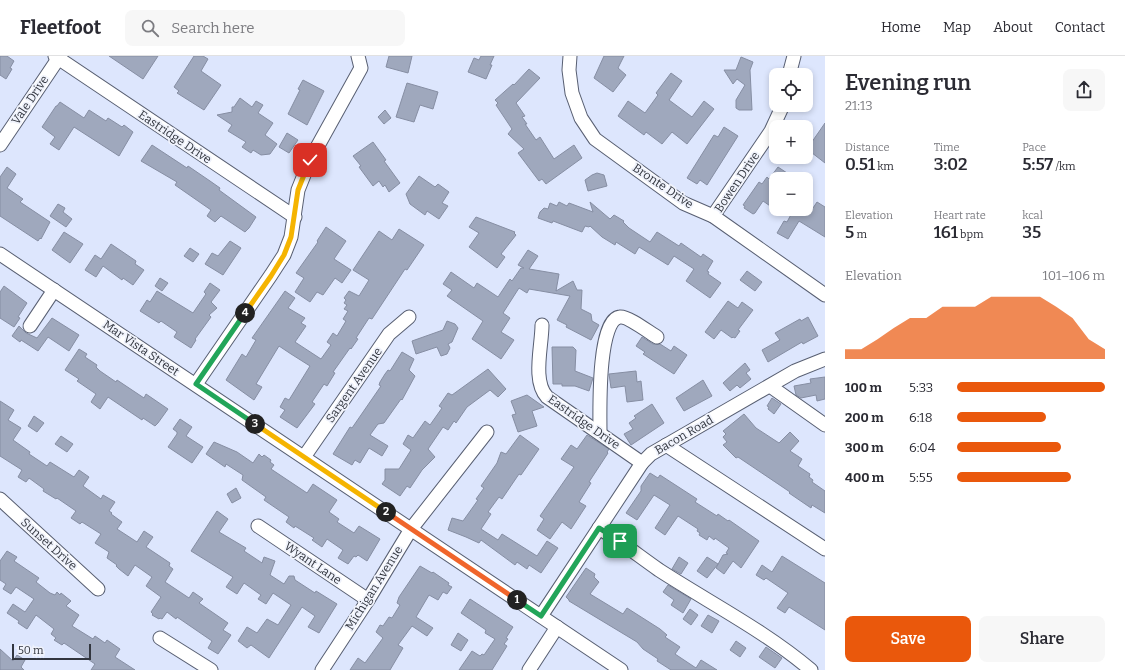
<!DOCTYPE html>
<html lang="en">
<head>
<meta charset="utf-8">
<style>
	:root { --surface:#fff; --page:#f7f7f7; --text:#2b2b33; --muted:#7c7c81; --line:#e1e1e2; --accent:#ea580c }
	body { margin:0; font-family:Bitter,serif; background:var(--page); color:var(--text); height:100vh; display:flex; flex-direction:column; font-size:15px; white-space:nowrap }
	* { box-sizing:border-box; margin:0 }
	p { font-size:13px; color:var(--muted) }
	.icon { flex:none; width:22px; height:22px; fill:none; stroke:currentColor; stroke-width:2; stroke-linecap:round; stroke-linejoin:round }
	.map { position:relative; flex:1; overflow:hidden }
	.sheet { display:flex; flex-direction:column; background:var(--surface); width:300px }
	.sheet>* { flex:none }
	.fabs { position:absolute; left:769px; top:12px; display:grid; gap:8px }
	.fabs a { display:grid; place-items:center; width:44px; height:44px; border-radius:8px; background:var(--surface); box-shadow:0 2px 6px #0003; font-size:20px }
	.scale { position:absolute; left:12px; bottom:10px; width:79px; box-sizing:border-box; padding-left:4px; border:2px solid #32363f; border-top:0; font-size:11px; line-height:14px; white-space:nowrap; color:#32363f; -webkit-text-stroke:3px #f0f3fc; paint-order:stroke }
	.pin { position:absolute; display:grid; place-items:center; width:34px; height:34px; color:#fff; margin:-17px; border-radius:8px; box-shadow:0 2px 6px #0006 }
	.km { position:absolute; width:20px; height:20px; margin:-10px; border-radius:50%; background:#222; color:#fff; font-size:11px; line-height:20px; text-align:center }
	.round { display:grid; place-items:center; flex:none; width:42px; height:42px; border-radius:8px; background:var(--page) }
	.summary { display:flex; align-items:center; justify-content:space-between; height:68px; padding:0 20px }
	h1 { font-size:22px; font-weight:600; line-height:30px }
	.metrics { display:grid; grid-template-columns:repeat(3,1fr); gap:6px; height:68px; padding:4px 20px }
	.metrics div { display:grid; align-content:center }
	.metrics b { font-size:17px; font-weight:600 }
	.metrics small { font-size:11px; font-weight:400 }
	.metrics p { font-size:11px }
	.chart { height:112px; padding:8px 20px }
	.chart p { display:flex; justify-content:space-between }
	.chart svg { width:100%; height:72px; margin-top:4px; fill:var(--accent); opacity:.7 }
	.button { display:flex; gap:8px; margin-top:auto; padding:8px 20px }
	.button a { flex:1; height:46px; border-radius:8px; background:var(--accent); color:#fff; font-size:16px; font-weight:600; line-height:46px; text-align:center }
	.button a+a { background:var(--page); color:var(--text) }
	ul { padding:0 20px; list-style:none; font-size:13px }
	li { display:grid; grid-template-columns:64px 48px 1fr; align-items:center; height:30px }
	li i { height:10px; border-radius:5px; background:var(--accent) }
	header { display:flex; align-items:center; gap:24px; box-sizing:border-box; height:56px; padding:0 20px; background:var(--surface); border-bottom:1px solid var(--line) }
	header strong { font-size:19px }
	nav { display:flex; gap:22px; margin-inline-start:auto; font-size:14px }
	.search { width:280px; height:36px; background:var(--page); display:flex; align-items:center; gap:10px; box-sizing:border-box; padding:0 14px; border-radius:8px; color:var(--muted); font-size:15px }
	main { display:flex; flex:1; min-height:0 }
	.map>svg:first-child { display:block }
</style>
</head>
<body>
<header>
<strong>Fleetfoot</strong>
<div class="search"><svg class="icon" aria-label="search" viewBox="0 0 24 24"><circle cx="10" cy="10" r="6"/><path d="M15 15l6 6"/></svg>Search here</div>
<nav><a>Home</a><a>Map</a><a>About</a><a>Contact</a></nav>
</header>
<main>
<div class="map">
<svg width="825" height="614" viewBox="0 0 825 614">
	<rect width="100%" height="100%" fill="#dde6fd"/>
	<g fill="#9fa8bd" stroke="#868ea3">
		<path d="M0 0H7L14 5 10 12 12 13 6 23 0 19Z"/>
		<path d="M109 0H158L143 23Z"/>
		<path d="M194 0H203L208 3 201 15 221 29 204 54 177 37 179 35 174 31Z"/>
		<path d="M389 0H412L408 17 386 11Z"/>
		<path d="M481 0H494L490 9H492L486 23 468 16 474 2 479 4Z"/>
		<path d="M604 0H624L618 12 626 19 613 36 594 22Z"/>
		<path d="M741 1 753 6 750 14 752 54H739L736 52V44L745 29 737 23 733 28 724 14H736Z"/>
		<path d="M529 13 540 22 516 47 525 60 522 61 527 68H525L536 84 540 81 554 103 574 89 582 102 546 128 542 123 539 125 518 97 524 93 508 78 512 73 496 49 498 47 495 44 513 28 514 29Z"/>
		<path d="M671 17 682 25 669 44 692 61 704 45 714 53 687 88 672 76 662 88 646 76 644 79 618 60 628 45 645 57 658 39 656 37Z"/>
		<path d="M303 24 324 35 307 69 288 58 300 34 298 33Z"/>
		<path d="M407 27 438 36 433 53 420 49 414 66 396 61Z"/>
		<path d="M240 42 252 51 256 45 263 49 258 57 273 67 265 79 277 88 270 98 261 99 253 94 251 97 242 91 246 86 228 75 232 69 217 59 232 56V51H234Z"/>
		<path d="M60 46 84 62 89 54 106 65 108 62 122 71 124 69 133 76 119 100 74 71 59 94 50 88 55 81 42 71 56 50H57Z"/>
		<path d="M385 54 391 62 384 68 378 61Z"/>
		<path d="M825 67V107L807 93Z"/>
		<path d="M724 71 738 80 707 129 700 124 697 128 687 122 714 79 718 81Z"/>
		<path d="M287 77 298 84 289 97 279 91Z"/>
		<path d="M373 86 386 104 384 105 400 127 389 136 385 129 383 131 379 125 373 130 359 111 361 110 353 100Z"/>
		<path d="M152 89 187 112 188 110 210 125 220 132 219 134 256 161 249 172 245 176 221 160 215 166 207 160 211 154 175 129 177 126 141 105Z"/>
		<path d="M7 111 16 118 7 132 23 143 20 146 50 166 41 183 40 182 38 185 0 160V121Z"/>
		<path d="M778 111 796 123H776V154L763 145 755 157 753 158 744 152 745 150 743 149 759 126 762 128 767 121 769 123Z"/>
		<path d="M597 117 604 119 607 130 588 135 585 124 592 119Z"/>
		<path d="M419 120 435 131 438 128 449 136 442 147 448 150 439 163 427 155 425 159 410 148 406 138Z"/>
		<path d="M559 146 567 150 569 147 593 156 590 146 610 163 614 159 624 165 623 166 629 172 650 186 657 176 679 190 681 187 701 201 703 198 713 205 707 215 709 216 708 218 721 227 710 242 686 225 694 213 674 200 668 209 639 191 635 198 616 186 615 189 602 181 590 170 589 171 585 170 582 176 553 165 552 167 538 162 540 156 544 152 548 153 550 147 557 150Z"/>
		<path d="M817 146 825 151V181L799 165 788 183 777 177 784 165 787 166 794 153H806V147L813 152Z"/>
		<path d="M58 148 65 152 63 156 72 163 66 171 50 160Z"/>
		<path d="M476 161 515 176 514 177 516 179 501 198 505 201 497 212 469 191 479 177 469 171Z"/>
		<path d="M326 171 346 185 334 203 351 214 342 227 335 222 323 239 317 236 310 246 295 236 304 222 296 217 318 186 317 185Z"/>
		<path d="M399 173 424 189 407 214 405 213 372 263 369 262 356 282 358 283 351 293 350 292 333 316 335 317 327 330 324 328 312 346 315 348 297 372 280 361 285 354 280 351 285 342 289 344 310 310 291 298 279 290 256 328 262 331 254 344 226 324 242 298 246 301 256 284 252 282 285 235 295 242 288 252 305 262 301 267 306 270 295 286 321 303 331 289 327 286 333 277 337 280 346 265 343 263 348 255 344 253 347 249 344 247 346 244 344 242 349 235 359 240 369 224 353 214 379 175 392 184Z"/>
		<path d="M64 176 83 188 70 207 52 194Z"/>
		<path d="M230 185 241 192 223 219 205 208 212 197 218 200Z"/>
		<path d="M111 188 136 205 135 208 144 214 133 229 123 222 122 224 103 210 96 221 85 214 95 199 101 203Z"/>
		<path d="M190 192 199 198 193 206 184 200Z"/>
		<path d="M528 194 538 200 529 213 559 218 556 235 573 225 577 234H582L581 253 591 258 592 265 599 269 591 284 566 271 567 269 557 264 570 240 529 233 527 237 519 232 503 257 510 262 501 276 514 284 501 303 472 283 483 265 447 240 452 234 443 228 451 216 474 232 477 227 498 241 510 223 512 225 521 212H524L518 209Z"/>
		<path d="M747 215 762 226 755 235 740 224Z"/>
		<path d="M160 222 168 227 162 235 155 230Z"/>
		<path d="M210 227 220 234 211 246 217 252 209 259 211 261 195 283 196 284 191 292 174 281 177 276 161 265 159 267 140 255 147 244 150 246 157 235 193 257 206 238 204 236Z"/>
		<path d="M4 230 27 247 18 261 20 262 14 271 0 262V236Z"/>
		<path d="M728 245 738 252 742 246 753 254 738 274 740 275 735 282 733 281 732 282 721 274 714 283 705 276Z"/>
		<path d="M808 261 818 280 803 288 802 286 768 306 762 294 780 284 775 277 800 263 801 265Z"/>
		<path d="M52 262 79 279 69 295 48 281 38 295 21 284 20 286 12 280 19 270 26 277 37 282Z"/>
		<path d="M447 265 455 268 458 272 452 286 448 288 450 292 447 298 441 300 437 291 416 298 412 285 443 274Z"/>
		<path d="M642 281 653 288H660L671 295 674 290 687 299 674 318 643 298 645 296 636 290Z"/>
		<path d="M552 291H573L576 294 575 315 593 322 589 335 575 330H562V328H553Z"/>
		<path d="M79 293 87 298 85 301 97 309 96 311 100 315 116 326 117 324 144 342 146 338 168 353 158 367 155 370 143 362 142 364 108 341 100 353 91 346 96 338 77 325 79 323 65 314Z"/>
		<path d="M402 296 414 303 409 314 415 320 402 344 401 343 384 367 378 368 370 379 388 390 382 400 369 392 360 407 355 404 352 409 333 398 350 371 352 372 381 330 379 329 380 326 385 318 388 314 390 315Z"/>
		<path d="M745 307 750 314 746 317 751 323 740 332 737 329 730 335 723 327Z"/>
		<path d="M488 313 506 333 498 341 490 334 467 351 456 367 454 365 448 374 443 371 428 393 435 401 422 414 410 432 407 430 400 440 382 428 385 424V413H399L411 394 403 388 408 379 413 382 425 365 430 369 442 352 439 350 448 337 452 339Z"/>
		<path d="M636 315 637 326 641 325 643 344 627 346 625 330 611 332 609 318Z"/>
		<path d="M825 321V343L817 345 816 339 801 342 796 339 794 330 811 327 810 323Z"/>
		<path d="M703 324 712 340 684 355 676 342Z"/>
		<path d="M527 339 544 351 532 355 537 370 518 376 512 359 516 358 511 345Z"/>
		<path d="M772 342 781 348 774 358 768 353 769 351 767 350Z"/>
		<path d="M0 345 14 354 8 364 21 372 13 384 30 396 29 398 47 410 50 406 74 421 79 414 89 421 83 430 101 443 103 439 115 446 109 455 112 457 111 458 122 466 117 473 137 486 144 475 153 481 146 491 170 507 169 510 173 513 165 526 189 542 193 536 203 543 199 547 228 567 223 574 231 579 218 598 208 592 212 585 177 561 176 563 167 556 162 563 160 562 159 563 152 559 153 558 151 556 161 541 146 530 152 521 135 509 128 520 119 513 116 510 117 509 107 502 109 496 95 487 101 478 82 466 80 468 71 462 76 455 57 442 56 443 43 435 44 433 29 422 26 426 18 421 22 414 0 400Z"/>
		<path d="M652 348 664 367 631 389 624 378 633 373 629 367 636 362 634 360Z"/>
		<path d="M744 358 756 372 779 387 790 376 799 385 790 395 802 403 798 410 810 418 809 421 813 424 812 426 825 435V457L812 449 811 452 789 437 790 436 738 401 736 402 723 389 727 386 723 381 726 378 723 375Z"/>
		<path d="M34 360 44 367 37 376 28 370Z"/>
		<path d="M180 363 192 371 186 380 203 391 192 407 168 391 177 378V376L173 373Z"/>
		<path d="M520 379 539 393 521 419 519 418 502 443 499 441 488 456 491 458 481 473 498 484 502 478 537 500 547 485 558 492 541 517 529 509 527 513 517 506 515 509 481 484 479 487 466 481 448 474 452 462 463 465 478 444 476 443 484 432 481 430 497 407 501 396 506 398Z"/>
		<path d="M587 379 609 393 607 396 608 397 589 426 591 427 579 446 586 450 571 473 562 466 550 483 537 474 544 463 540 460 574 411 561 403 571 389 577 393Z"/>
		<path d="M61 380 73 388 67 396 55 388Z"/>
		<path d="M214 386 237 396 253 407 259 398 262 401 264 399 271 404 270 406 274 409 271 413 307 437 313 428 337 444 329 456 339 463 337 466 354 477 359 470 380 483 367 505 358 499 356 501 354 500 348 508 338 502 343 494 327 483 322 491 312 484 314 482 295 470 294 472 286 466 289 461 264 444 266 441 242 424 243 419 226 408 225 411 206 398Z"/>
		<path d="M650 417 658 422 660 419 697 443 695 446 717 460 718 458 728 465 729 464 759 485 741 512 733 505 724 518 716 512 723 499 728 498 726 497 729 492 715 482 714 484 709 480 707 484 699 479 700 477 697 475 698 473 678 460 665 479 655 472 670 449 654 439 637 464 626 457 641 435V430Z"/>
		<path d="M236 432 241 442 232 447 227 438Z"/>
		<path d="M217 455 228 463 219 476 246 492 244 495 262 507 264 501 275 505 270 519 284 528 289 520H294L295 524 315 537 316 535 337 548 319 577 308 571 315 560 302 551 269 602 251 589 247 592 238 585 247 571 257 577 267 563 278 569 291 549 273 537 266 548 258 543 261 539 244 527 237 538 226 531 233 521 191 495Z"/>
		<path d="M7 495 17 501 14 505 39 522 36 526 50 537 55 539 57 536 60 539 61 537 71 545 66 550 79 559 72 570 93 583 95 580 105 587 107 584 120 593 115 601 135 614H91L95 608 64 587 62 589 54 584 56 582 51 578 54 573 36 559 27 573 18 567 19 565 7 557 13 548 25 556 34 543 16 531 11 538 3 533 6 528 0 524V505Z"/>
		<path d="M782 500 825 527V574L789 551 785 557 777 552 788 537 766 522 764 524 756 519 762 509 772 516Z"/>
		<path d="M679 501 688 507 681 518 672 513Z"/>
		<path d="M707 501 718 508 707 522 697 515Z"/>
		<path d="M420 510 432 517 433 516 449 527 448 529 452 531 447 538 443 536 438 544 429 539 416 561 433 572 427 580 412 570 398 589 403 592 390 614H350L358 602 365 607 383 582 376 576 380 569 383 570 389 561 392 562 400 549 397 547 399 541Z"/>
		<path d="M586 512 595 518 594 521 599 526 590 538 623 558 627 552 660 573 667 579 665 581 680 591 675 598 696 612 701 604 717 614H671L657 605 658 603 643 593 637 586 569 545V544L566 541Z"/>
		<path d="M668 529 691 543 683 557 671 549 674 544 663 536Z"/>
		<path d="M470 543 513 571 506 582 508 583 504 588 507 590 492 614H459L472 595 480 600 482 598 484 599 495 583 485 577 486 574 461 557Z"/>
		<path d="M690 553 698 559 691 569 683 563Z"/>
		<path d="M708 559 719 565 712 577 701 570Z"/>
		<path d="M458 577 468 584 461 595 451 589Z"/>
		<path d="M736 585 746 592 740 601 730 594Z"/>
		<path d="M766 591 782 602 775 612 759 601Z"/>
		<path d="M0 593 13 605 17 599 25 604 21 611 24 614H0Z"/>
	</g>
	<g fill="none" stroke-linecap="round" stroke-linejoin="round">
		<g stroke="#585f72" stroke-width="15">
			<g id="minor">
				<path d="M55 0 295 161"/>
				<path d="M570 0 569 14 572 37 581 62 595 83 683 147 713 160 825 239"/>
				<path d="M789 19 794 0"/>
				<path d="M0 89 60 0"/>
				<path d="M713 160 771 75 783 49"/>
				<path d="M0 198 621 614"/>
				<path d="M542 269C542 290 532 325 547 341L642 407"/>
				<path d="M30 270 54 234"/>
				<path d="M196 328 271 219 284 199 291 181 298 134 310 104 361 12 358 0"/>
				<path d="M770 330 825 369"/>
				<path d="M600 377C600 358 597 263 620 261 628 260 650 277 657 281"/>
				<path d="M666 389 825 493"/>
				<path d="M304 401 389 278 409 261"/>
				<path d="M0 443 98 533"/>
				<path d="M258 470 368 544"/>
				<path d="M599 472C620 485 639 500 659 514 710 547 765 575 811 614"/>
				<path d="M541 560 642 407 651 398 795 315 825 303"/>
				<path d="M160 582 211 614"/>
				<path d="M322 614 368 544 411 473 487 376"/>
				<path d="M529 614 557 571"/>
			</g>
		</g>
		<use href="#minor" stroke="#fff" stroke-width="13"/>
	</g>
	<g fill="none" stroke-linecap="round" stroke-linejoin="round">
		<g stroke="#fff" stroke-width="8">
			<path id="split-1" d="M517 544 541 560 599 472 620 485"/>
		</g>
		<g stroke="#fff" stroke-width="8">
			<path id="split-2" d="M386 456 517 544"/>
		</g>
		<g stroke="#fff" stroke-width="8">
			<path id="split-3" d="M255 368 386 456"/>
		</g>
		<g stroke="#fff" stroke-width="8">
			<path id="split-4" d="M245 257 196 328 255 368"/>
		</g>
		<g stroke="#fff" stroke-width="8">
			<path id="split-5" d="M245 257 271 220 284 199 291 181 298 134 310 104"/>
		</g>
		<use href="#split-1" stroke="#22a559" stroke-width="5"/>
		<use href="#split-2" stroke="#f0652b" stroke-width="5"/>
		<use href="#split-3" stroke="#f5b400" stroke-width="5"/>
		<use href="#split-4" stroke="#22a559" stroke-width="5"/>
		<use href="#split-5" stroke="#f5b400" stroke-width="5"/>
	</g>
	<g text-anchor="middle" stroke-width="3.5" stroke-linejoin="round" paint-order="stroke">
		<g font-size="12" fill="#32363f" stroke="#f0f3fc">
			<text transform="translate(30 44) rotate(-56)" y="4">Vale Drive</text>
			<text transform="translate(175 81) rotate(34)" y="4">Eastridge Drive</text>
			<text transform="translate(737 126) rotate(-56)" y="4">Bowen Drive</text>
			<text transform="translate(663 130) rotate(34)" y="4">Bronte Drive</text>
			<text transform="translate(141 292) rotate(34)" y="4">Mar Vista Street</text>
			<text transform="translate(354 329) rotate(-55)" y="4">Sargent Avenue</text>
			<text transform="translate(584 366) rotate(35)" y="4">Eastridge Drive</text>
			<text transform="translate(684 379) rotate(-30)" y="4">Bacon Road</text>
			<text transform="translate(49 488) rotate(42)" y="4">Sunset Drive</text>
			<text transform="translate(313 507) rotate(34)" y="4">Wyant Lane</text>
			<text transform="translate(374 532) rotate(-58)" y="4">Michigan Avenue</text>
		</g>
	</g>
</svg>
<div class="fabs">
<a><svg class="icon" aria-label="locate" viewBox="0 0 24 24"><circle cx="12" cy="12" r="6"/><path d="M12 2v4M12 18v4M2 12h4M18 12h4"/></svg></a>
<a>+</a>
<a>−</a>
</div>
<div class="scale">50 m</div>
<div class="pin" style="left:620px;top:485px;background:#1e9e55"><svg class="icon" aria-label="arrive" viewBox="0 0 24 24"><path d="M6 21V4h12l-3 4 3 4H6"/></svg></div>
<div class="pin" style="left:310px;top:104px;background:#d93025"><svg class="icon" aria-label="check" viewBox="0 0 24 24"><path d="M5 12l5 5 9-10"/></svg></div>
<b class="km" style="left:517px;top:544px">1</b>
<b class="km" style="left:386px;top:456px">2</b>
<b class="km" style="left:255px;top:368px">3</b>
<b class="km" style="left:245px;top:257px">4</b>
</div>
<section class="sheet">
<div class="summary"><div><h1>Evening run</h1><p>21:13</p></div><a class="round"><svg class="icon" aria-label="share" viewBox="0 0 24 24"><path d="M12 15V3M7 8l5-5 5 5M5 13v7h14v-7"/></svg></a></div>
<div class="metrics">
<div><p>Distance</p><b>0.51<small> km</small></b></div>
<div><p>Time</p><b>3:02</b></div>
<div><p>Pace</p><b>5:57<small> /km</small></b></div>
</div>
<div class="metrics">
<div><p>Elevation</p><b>5<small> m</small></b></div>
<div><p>Heart rate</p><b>161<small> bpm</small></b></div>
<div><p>kcal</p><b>35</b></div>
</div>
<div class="chart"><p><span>Elevation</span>101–106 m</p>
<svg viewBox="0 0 160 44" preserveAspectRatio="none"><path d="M0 44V38L10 38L20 32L30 25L40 19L50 19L60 12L70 12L80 12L90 6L100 6L110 6L120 6L130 12L140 19L150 32L160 38V44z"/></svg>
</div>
<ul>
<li><b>100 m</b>5:33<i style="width:100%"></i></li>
<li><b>200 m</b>6:18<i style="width:60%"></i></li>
<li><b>300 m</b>6:04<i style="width:70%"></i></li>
<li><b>400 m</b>5:55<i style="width:77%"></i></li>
</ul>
<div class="button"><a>Save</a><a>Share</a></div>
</section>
</main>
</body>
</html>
